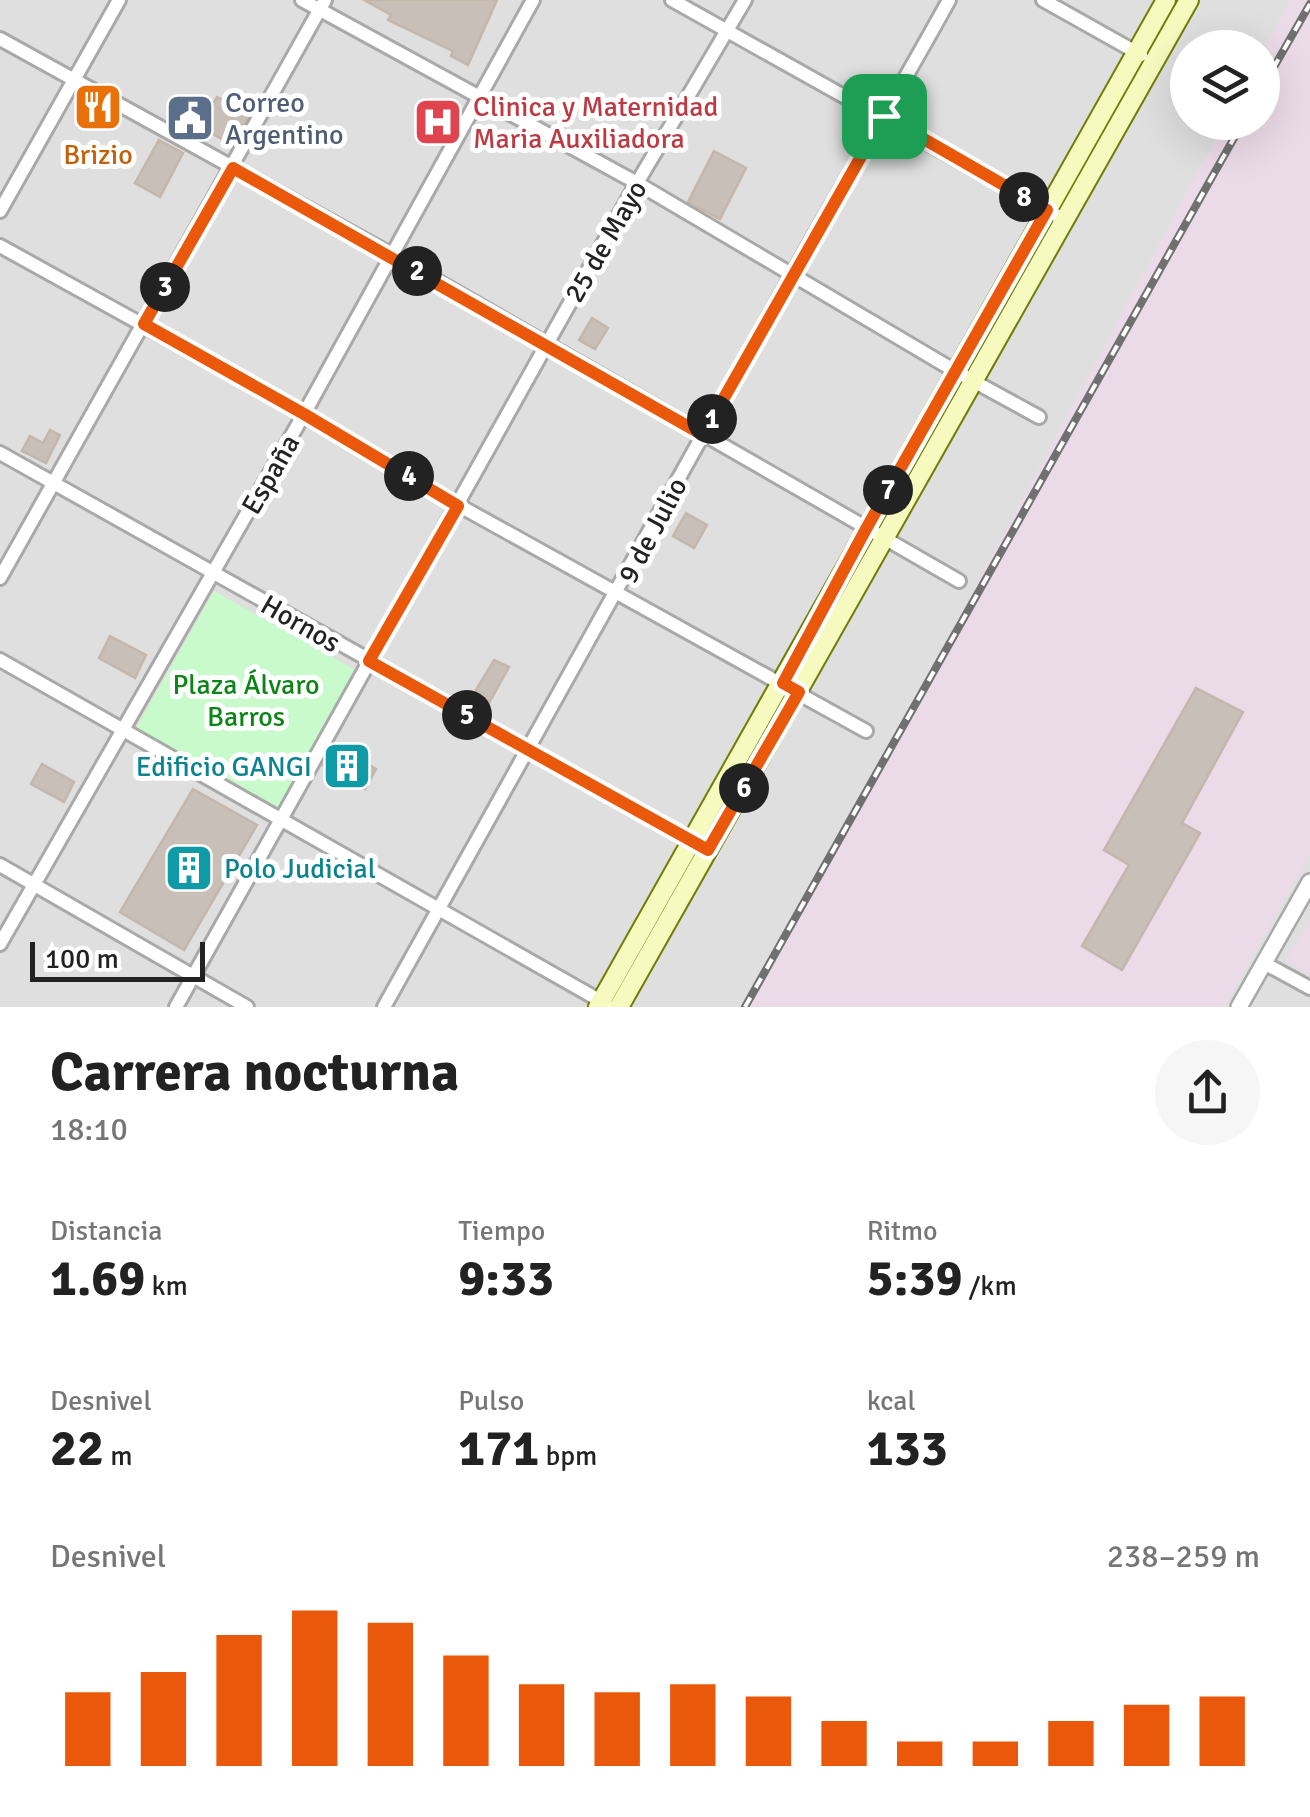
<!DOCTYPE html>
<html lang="es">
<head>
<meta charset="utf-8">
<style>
	:root { --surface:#fff; --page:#f6f6f6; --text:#222; --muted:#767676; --accent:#ea580c }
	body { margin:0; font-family:Signika,sans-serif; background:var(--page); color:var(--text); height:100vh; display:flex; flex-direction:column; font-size:38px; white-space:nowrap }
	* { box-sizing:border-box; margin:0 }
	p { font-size:32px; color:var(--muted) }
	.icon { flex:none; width:55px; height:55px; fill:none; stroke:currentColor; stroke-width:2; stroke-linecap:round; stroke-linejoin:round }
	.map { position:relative; height:1007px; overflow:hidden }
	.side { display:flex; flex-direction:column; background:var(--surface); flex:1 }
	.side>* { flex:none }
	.controls { position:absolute; left:1170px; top:30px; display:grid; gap:20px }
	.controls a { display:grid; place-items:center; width:110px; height:110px; border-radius:50%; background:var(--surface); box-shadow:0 10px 40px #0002; font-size:50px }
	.scale { position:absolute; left:30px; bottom:25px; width:175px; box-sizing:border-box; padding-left:10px; border:5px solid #222; border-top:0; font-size:28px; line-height:35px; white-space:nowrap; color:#222; -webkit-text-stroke:8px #fff; paint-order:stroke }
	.pin { position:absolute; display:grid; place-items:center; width:85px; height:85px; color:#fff; margin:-42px; border-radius:20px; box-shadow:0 5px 15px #0006 }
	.km { position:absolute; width:50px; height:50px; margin:-25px; border-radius:50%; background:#222; color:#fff; font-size:28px; line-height:50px; text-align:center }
	.round { display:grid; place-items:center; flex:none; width:105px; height:105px; border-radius:52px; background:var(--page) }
	.head { display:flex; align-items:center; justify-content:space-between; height:170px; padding:0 50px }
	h1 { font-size:55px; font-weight:800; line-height:75px }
	.figures { display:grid; grid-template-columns:repeat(3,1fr); gap:15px; height:170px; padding:10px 50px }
	.figures div { display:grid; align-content:center }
	.figures b { font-size:50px; font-weight:800 }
	.figures small { font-size:28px; font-weight:400 }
	.figures p { font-size:28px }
	.chart { height:280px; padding:20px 50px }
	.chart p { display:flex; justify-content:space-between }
	.chart svg { width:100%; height:180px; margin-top:10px; stroke:var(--accent); stroke-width:6 }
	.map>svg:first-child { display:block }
</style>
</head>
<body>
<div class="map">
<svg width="1310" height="1007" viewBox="0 0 1310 1007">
	<rect width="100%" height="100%" fill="#f2efe9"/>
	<path fill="#e0dfdf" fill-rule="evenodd" d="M0 0H1310V1007H0ZM1188 48H1262V122H1188Z"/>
	<g fill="#ebdbe8">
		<path d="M1290 0H1310V854L1224 1007H740L899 730 1224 123 1262 122 1263 51Z"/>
		<path d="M1310 918V975L1286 961Z"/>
	</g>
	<path fill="#c8facc" d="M214 591 357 671 278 810 135 730Z"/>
	<g fill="#c7bfb8" stroke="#c4b6ab" stroke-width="2.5">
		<path d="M364 0H497L468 65 451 56 453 51 388 20 391 15Z"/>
		<path d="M217 97 249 115 232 145 201 127Z"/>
		<path d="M159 140 183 153 160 197 135 183Z"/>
		<path d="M714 151 746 168 720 219 688 202Z"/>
		<path d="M592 318 608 328 595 349 579 340Z"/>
		<path d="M50 430 60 435 46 463 22 451 30 436 43 443Z"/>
		<path d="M686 513 707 525 694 548 673 536Z"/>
		<path d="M110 636 146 655 135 678 99 658Z"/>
		<path d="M494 660 509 667 489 703 473 695Z"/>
		<path d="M1196 688 1243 712 1182 823 1200 833 1122 970 1082 946 1129 865 1104 850Z"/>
		<path d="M334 746 376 769 365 789 323 765Z"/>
		<path d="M42 764 74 782 64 802 31 784Z"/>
		<path d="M193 789 257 825 184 950 120 912Z"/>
	</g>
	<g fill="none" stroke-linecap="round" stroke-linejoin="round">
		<g stroke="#a9a9a9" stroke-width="18">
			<g id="minor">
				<path d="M302 0 637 183 955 371 1039 417"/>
				<path d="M672 0 1065 220"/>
				<path d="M1043 0 1141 55"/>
				<path d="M0 39 390 254 959 581"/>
				<path d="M0 211 119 0"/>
				<path d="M0 246 304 414 458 505 866 731"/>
				<path d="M0 453 708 850"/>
				<path d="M0 578 325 0"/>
				<path d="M0 660 606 1004"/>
				<path d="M0 865 247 1007"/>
				<path d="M0 944 304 414 533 0"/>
				<path d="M1264 963 1310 988"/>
				<path d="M176 1007 637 183 745 0"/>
				<path d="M384 1007C521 764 655 520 791 277 843 184 898 93 949 0"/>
			</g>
		</g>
		<g stroke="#a9a9a9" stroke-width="20">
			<path id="tertiary" d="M1239 1007 1310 882"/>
		</g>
		<g stroke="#707d05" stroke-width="22">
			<g id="secondary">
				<path d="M598 1007 1166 0"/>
				<path d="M619 1007 1189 0"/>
			</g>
		</g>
		<use href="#minor" stroke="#fff" stroke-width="12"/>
		<use href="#tertiary" stroke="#fff" stroke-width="15"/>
		<use href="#secondary" stroke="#f7fabf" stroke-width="18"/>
		<g stroke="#707070" stroke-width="8">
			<g id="rail">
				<path d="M1262 88 1310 4"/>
				<path d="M745 1007 1243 122"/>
			</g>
		</g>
		<use href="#rail" stroke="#fff" stroke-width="4" stroke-dasharray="11" stroke-linecap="butt"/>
	</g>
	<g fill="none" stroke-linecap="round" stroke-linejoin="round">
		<g stroke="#fff" stroke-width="20">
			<path id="route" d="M884 116 1047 210 866 529 783 683 799 692 708 850 369 661 458 506 304 414 144 324 233 168 703 435Z"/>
		</g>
		<use href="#route" stroke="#ea580c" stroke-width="12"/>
	</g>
	<defs>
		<g id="restaurant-square" transform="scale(2.5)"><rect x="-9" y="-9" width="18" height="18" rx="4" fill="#e8710a" stroke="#fff"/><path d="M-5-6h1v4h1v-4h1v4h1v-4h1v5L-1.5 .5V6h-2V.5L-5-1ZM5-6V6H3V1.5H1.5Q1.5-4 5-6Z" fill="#fff"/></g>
		<g id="civic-square" transform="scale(2.5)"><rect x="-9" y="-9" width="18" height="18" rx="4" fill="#5c6f8a" stroke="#fff"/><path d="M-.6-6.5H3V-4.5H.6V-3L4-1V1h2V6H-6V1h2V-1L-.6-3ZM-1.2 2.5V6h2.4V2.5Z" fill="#fff"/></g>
		<g id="hospital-square" transform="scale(2.5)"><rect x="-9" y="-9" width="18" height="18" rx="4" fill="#e0444e" stroke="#fff"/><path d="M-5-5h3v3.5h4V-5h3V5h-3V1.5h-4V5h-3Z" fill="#fff"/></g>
		<g id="building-square" transform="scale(2.5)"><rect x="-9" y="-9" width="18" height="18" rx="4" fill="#0f9aa8" stroke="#fff"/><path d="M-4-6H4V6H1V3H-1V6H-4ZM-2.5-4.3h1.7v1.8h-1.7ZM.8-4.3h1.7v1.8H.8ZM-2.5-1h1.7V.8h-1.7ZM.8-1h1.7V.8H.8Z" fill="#fff"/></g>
	</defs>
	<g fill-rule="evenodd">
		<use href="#restaurant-square" x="98" y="107"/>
		<use href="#civic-square" x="190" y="118"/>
		<use href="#hospital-square" x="438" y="122"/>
		<use href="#building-square" x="347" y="766"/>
		<use href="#building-square" x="189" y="868"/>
	</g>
	<g text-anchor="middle" stroke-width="10" stroke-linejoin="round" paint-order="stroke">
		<g font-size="28" fill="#4e5e75" stroke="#fff" text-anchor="start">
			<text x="225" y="112">Correo<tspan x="225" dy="32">Argentino</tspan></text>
		</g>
		<g font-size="28" fill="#be3a42" stroke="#fff" text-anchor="start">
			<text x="473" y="116">Clinica y Maternidad<tspan x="473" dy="32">Maria Auxiliadora</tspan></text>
		</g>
		<g font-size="28" fill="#c56008" stroke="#fff">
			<text x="98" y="164">Brizio</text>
		</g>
		<g font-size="28" fill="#222" stroke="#fff">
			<text transform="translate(605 241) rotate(-60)" y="10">25 de Mayo</text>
			<text transform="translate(270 474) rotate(-60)" y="10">España</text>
			<text transform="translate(652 530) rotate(-62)" y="10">9 de Julio</text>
			<text transform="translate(301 623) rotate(30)" y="10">Hornos</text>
		</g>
		<g font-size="28" fill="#0c8416" stroke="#fff">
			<text x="246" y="694">Plaza Álvaro<tspan x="246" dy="32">Barros</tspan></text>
		</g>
		<g font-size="28" fill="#0d838f" stroke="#fff" text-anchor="end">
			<text x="312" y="776">Edificio GANGI</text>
			<text x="224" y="878" text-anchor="start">Polo Judicial</text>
		</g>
	</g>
</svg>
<div class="controls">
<a><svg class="icon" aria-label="layers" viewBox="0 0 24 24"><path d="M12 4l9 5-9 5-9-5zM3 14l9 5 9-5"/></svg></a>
</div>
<div class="scale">100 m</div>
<div class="pin" style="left:884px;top:116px;background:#1e9e55"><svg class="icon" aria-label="arrive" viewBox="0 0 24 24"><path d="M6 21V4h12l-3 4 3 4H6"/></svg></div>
<b class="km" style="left:712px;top:419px">1</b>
<b class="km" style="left:417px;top:271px">2</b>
<b class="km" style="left:165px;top:287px">3</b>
<b class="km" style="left:409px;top:476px">4</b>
<b class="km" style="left:467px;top:715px">5</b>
<b class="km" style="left:744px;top:788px">6</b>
<b class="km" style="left:888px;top:490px">7</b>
<b class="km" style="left:1024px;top:197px">8</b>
</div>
<section class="side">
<div class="head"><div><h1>Carrera nocturna</h1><p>18:10</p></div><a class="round"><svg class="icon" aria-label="share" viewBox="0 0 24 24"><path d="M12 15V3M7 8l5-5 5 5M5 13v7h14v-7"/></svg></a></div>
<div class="figures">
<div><p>Distancia</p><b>1.69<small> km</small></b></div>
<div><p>Tiempo</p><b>9:33</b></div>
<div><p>Ritmo</p><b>5:39<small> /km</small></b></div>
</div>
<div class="figures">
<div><p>Desnivel</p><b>22<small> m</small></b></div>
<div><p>Pulso</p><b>171<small> bpm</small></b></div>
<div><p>kcal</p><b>133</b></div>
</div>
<div class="chart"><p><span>Desnivel</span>238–259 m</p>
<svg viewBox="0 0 160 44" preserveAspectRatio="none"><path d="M5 44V26M15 44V21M25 44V12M35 44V6M45 44V9M55 44V17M65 44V24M75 44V26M85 44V24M95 44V27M105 44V33M115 44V38M125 44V38M135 44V33M145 44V29M155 44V27"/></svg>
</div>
</section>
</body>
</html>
